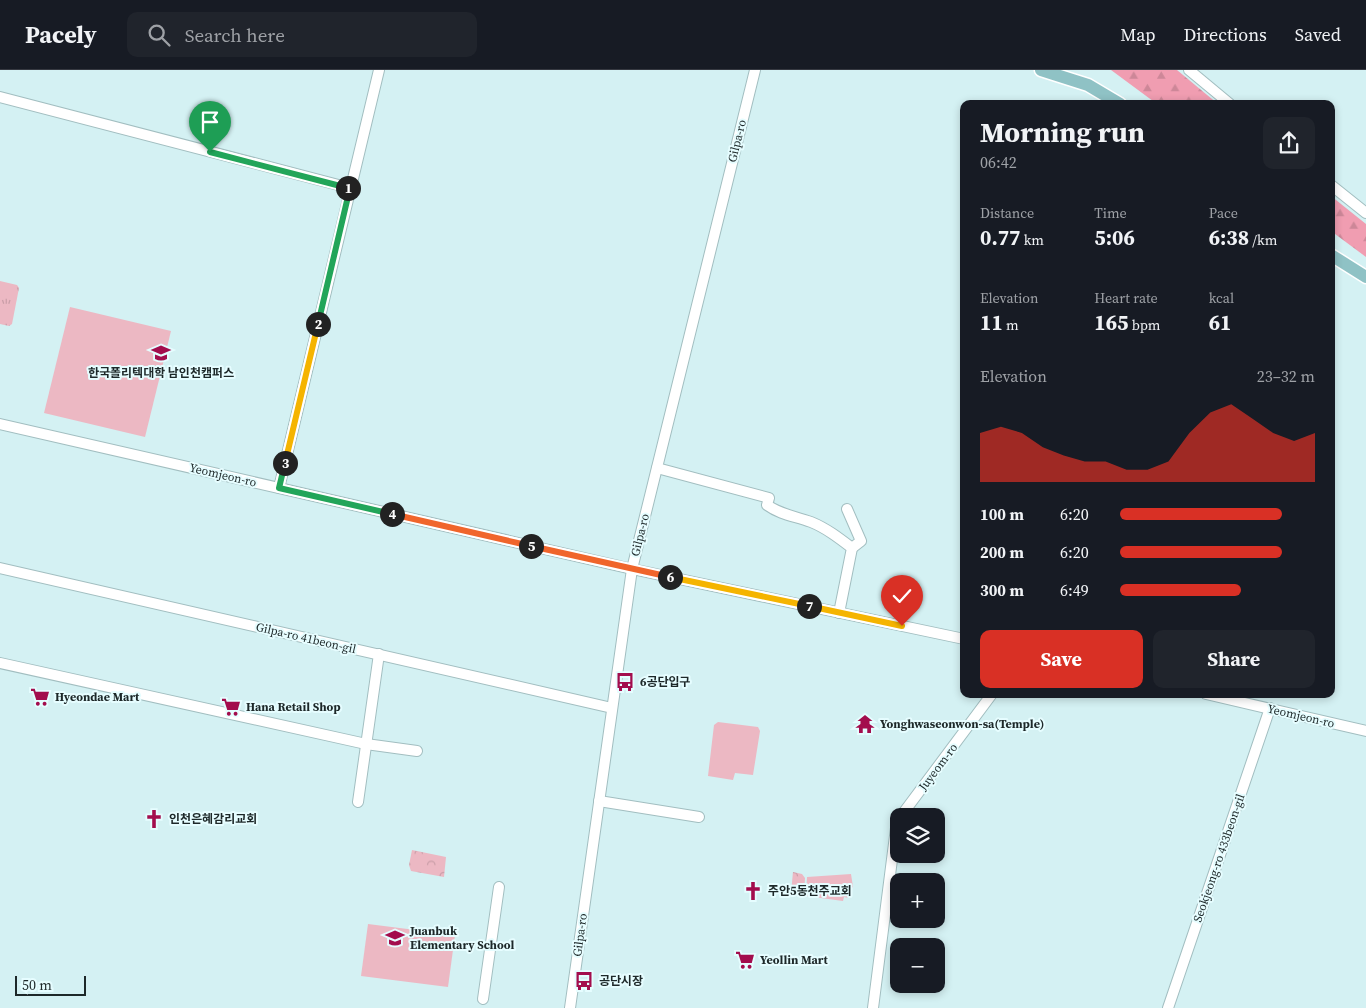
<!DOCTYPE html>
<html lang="en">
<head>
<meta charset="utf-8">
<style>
	:root { --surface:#171b24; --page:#20242c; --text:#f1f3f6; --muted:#9ea1a6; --line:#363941; --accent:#d93025 }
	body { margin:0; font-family:"Source Serif 4","Noto Sans KR",serif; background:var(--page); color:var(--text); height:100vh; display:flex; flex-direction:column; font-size:19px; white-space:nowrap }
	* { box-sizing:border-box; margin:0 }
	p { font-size:16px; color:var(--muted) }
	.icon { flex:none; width:28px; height:28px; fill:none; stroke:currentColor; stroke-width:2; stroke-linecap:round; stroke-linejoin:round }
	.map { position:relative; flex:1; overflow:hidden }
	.panel { position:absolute; left:960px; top:30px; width:375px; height:598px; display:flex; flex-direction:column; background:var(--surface); border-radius:10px; box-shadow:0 2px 8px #0003 }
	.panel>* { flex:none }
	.tools { position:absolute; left:890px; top:738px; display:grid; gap:10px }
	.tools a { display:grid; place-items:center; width:55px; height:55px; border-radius:10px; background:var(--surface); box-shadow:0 2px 8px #0003; font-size:25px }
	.scale { position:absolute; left:15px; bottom:12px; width:71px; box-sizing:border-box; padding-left:5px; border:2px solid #1d2829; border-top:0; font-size:14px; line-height:18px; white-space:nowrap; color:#1d2829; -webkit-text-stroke:4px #e6fdff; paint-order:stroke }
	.pin { position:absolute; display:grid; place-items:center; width:42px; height:42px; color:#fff; margin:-51px -21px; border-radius:50% 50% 50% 0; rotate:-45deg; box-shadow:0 0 5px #0007 }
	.pin .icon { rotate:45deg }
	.km { position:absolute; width:25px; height:25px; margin:-12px; border-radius:50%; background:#222; color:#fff; font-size:14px; line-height:25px; text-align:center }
	.round { display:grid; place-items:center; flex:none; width:52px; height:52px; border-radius:10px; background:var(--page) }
	.summary { display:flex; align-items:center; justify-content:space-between; height:85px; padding:0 20px }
	h1 { font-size:28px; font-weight:700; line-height:38px }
	.metrics { display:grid; grid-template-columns:repeat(3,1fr); gap:8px; height:85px; padding:5px 20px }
	.metrics div { display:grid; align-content:center }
	.metrics b { font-size:21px; font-weight:700 }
	.metrics small { font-size:14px; font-weight:400 }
	.metrics p { font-size:14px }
	.chart { height:140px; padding:10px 20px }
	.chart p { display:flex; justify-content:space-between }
	.chart svg { width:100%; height:90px; margin-top:5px; fill:var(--accent); opacity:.7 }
	.primary-button { display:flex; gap:10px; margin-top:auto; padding:10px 20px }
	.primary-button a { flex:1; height:58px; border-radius:10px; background:var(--accent); color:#fff; font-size:20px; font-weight:700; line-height:58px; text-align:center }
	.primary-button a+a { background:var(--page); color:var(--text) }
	ul { padding:0 20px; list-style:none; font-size:16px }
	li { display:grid; grid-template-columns:80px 60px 1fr; align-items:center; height:38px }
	li i { height:12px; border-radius:6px; background:var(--accent) }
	header { display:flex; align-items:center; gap:30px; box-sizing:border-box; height:70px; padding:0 25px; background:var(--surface); border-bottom:1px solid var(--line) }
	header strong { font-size:24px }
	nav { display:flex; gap:28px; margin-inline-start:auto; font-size:18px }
	.search { width:350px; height:45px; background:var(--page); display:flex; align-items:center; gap:12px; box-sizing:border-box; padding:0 18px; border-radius:10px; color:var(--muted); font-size:19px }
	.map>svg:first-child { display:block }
</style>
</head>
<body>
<header>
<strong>Pacely</strong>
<div class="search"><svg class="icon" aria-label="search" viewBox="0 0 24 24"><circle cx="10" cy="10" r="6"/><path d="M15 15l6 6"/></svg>Search here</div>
<nav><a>Map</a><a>Directions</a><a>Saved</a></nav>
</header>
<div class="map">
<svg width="1366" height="938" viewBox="0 0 1366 938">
	<defs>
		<pattern id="grass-tufts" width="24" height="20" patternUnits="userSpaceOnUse" patternTransform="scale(1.25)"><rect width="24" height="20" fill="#ecb8c3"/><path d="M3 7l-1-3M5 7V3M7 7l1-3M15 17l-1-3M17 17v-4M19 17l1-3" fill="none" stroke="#ca9ea8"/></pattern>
		<pattern id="forest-firs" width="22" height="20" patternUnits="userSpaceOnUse" patternTransform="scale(1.25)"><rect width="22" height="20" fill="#f09db1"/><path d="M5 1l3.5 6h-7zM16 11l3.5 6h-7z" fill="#cd8798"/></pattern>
		<pattern id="park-crowns" width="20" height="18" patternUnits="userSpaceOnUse" patternTransform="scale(1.25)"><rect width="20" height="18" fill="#ecb8c3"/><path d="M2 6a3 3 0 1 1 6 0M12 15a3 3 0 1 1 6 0" fill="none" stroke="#ca9ea8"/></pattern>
	</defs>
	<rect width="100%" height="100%" fill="#d4f1f3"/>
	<path fill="url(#grass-tufts)" d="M0 211 17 215 19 218 12 254 9 256 0 254Z"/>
	<g fill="url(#forest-firs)">
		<path d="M1111 0H1177L1218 34H1157Z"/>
		<path d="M1331 126 1366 154V187L1331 161Z"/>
	</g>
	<g fill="url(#park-crowns)">
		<path d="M412 780 446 787 444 807 411 801 409 795Z"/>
		<path d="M793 802 802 804 805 808 804 825 791 823Z"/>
	</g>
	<g fill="#ecb8c3">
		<path d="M70 237 171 261 145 367 44 343Z"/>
		<path d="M718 652 758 657 760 661 753 705 735 703 733 710 708 706 714 655Z"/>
		<path d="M851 804 853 817 850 819 849 828 844 827 843 831 806 826 807 807Z"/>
		<path d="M368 854 455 865 448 917 361 906Z"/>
	</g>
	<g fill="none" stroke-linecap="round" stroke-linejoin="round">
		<g stroke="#a2bec0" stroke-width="12">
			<g id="minor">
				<path d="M1189 0 1230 34"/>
				<path d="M0 27 350 118"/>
				<path d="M1331 115 1366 143"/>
				<path d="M0 354 632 499 964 569"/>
				<path d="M657 398 769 428 767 435C781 445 795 446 811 452 826 458 839 468 852 478L839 543"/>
				<path d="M279 418 379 0"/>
				<path d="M847 439 861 471 852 478"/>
				<path d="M0 498 612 638"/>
				<path d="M0 593 366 674 417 681"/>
				<path d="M1206 624 1366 661"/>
				<path d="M599 731 699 747"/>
				<path d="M358 732 379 584"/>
				<path d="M901 746 992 624"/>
				<path d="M483 929 499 817"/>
				<path d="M570 938 632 499 755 0"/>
				<path d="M873 938 896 758 899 750"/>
				<path d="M1168 938 1270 638"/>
			</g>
		</g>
		<g stroke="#fff" stroke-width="15">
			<g id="major">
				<path d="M1041 0 1088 15 1120 34"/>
				<path d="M1331 185 1366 207"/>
			</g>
		</g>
		<use href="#minor" stroke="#fff" stroke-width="10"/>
		<use href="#major" stroke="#8fc2c5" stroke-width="12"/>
	</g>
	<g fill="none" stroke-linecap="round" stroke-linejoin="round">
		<g stroke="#fff" stroke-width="10">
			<path id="split-1" d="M210 82 348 118"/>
		</g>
		<g stroke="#fff" stroke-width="10">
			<path id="split-2" d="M318 254 350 118H348"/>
		</g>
		<g stroke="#fff" stroke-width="10">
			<path id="split-3" d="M285 393 318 254"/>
		</g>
		<g stroke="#fff" stroke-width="10">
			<path id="split-4" d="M285 393 279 418 392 444"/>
		</g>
		<g stroke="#fff" stroke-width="10">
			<path id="split-5" d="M392 444 531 476"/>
		</g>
		<g stroke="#fff" stroke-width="10">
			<path id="split-6" d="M531 476 670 507"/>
		</g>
		<g stroke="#fff" stroke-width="10">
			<path id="split-7" d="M670 507 809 536"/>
		</g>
		<g stroke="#fff" stroke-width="10">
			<path id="split-8" d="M809 536 902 556"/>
		</g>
		<use href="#split-1" stroke="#22a559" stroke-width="6"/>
		<use href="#split-2" stroke="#22a559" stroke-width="6"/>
		<use href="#split-3" stroke="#f5b400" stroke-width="6"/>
		<use href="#split-4" stroke="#22a559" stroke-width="6"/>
		<use href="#split-5" stroke="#f0652b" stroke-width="6"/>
		<use href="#split-6" stroke="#f0652b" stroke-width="6"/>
		<use href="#split-7" stroke="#f5b400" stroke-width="6"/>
		<use href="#split-8" stroke="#f5b400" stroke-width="6"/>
	</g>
	<defs>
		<g id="university-bare" transform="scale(1.5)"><path d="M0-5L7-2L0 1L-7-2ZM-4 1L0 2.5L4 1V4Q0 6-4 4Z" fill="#a30d4d" stroke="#e6fdff" stroke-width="2.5" paint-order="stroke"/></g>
		<g id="bus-bare" transform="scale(1.5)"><path d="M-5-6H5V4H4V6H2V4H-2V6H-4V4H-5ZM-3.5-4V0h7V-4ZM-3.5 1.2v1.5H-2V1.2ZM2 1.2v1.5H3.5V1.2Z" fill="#a30d4d" stroke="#e6fdff" stroke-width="2.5" paint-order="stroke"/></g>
		<g id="supermarket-bare" transform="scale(1.5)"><path d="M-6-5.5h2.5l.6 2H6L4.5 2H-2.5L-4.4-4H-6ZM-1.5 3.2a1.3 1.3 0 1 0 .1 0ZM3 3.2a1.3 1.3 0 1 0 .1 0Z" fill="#a30d4d" stroke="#e6fdff" stroke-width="2.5" paint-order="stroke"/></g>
		<g id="temple-bare" transform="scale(1.5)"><path d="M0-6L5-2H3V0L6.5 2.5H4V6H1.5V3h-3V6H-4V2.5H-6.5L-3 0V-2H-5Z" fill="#a30d4d" stroke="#e6fdff" stroke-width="2.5" paint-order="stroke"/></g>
		<g id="church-bare" transform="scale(1.5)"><path d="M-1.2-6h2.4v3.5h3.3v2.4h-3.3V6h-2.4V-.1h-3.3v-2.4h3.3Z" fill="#a30d4d" stroke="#e6fdff" stroke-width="2.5" paint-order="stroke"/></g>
		<g id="school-bare" transform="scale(1.5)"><path d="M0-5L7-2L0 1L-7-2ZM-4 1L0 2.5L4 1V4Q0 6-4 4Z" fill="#a30d4d" stroke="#e6fdff" stroke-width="2.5" paint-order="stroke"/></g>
	</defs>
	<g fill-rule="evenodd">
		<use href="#university-bare" x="161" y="283"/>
		<use href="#bus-bare" x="625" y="612"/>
		<use href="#supermarket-bare" x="40" y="627"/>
		<use href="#supermarket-bare" x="231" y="637"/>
		<use href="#temple-bare" x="865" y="654"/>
		<use href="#church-bare" x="154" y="749"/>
		<use href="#church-bare" x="753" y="821"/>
		<use href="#school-bare" x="395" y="868"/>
		<use href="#supermarket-bare" x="745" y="890"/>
		<use href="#bus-bare" x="584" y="911"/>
	</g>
	<g text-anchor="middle" stroke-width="4" stroke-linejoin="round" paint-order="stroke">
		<g font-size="12" fill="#1d2829" stroke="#e6fdff">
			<text transform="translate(737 71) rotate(-76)" y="4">Gilpa-ro</text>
			<text transform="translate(223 405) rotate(13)" y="4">Yeomjeon-ro</text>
			<text transform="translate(640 465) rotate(-76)" y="4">Gilpa-ro</text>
			<text transform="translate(306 568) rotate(13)" y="4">Gilpa-ro 41beon-gil</text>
			<text transform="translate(1301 646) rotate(13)" y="4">Yeomjeon-ro</text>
			<text transform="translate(938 697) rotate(-53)" y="4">Juyeom-ro</text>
			<text transform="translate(1219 788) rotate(-71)" y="4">Seokjeong-ro 433beon-gil</text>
			<text transform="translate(580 865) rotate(-82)" y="4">Gilpa-ro</text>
		</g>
		<g font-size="12" font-weight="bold" fill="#1d2829" stroke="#e6fdff" text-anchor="start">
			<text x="161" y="307" text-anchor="middle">한국폴리텍대학 남인천캠퍼스</text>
			<text x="640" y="616">6공단입구</text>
			<text x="55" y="631">Hyeondae Mart</text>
			<text x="246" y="641">Hana Retail Shop</text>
			<text x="880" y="658">Yonghwaseonwon-sa(Temple)</text>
			<text x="169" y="753">인천은혜감리교회</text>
			<text x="768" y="825">주안5동천주교회</text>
			<text x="410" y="865">Juanbuk<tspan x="410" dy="14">Elementary School</tspan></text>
			<text x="760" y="894">Yeollin Mart</text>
			<text x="599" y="915">공단시장</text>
		</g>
	</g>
</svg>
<div class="tools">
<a><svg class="icon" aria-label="layers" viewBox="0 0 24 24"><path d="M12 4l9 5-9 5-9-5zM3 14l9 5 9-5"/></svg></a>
<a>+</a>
<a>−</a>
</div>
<div class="scale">50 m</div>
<div class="pin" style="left:210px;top:82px;background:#1e9e55"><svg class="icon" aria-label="arrive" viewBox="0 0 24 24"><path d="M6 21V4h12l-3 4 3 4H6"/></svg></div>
<div class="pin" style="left:902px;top:556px;background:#d93025"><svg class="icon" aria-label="check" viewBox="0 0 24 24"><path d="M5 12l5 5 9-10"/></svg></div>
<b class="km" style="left:348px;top:118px">1</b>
<b class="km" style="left:318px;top:254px">2</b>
<b class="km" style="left:285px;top:393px">3</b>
<b class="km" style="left:392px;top:444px">4</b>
<b class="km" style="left:531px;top:476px">5</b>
<b class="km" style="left:670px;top:507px">6</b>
<b class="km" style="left:809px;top:536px">7</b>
<section class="panel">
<div class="summary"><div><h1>Morning run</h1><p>06:42</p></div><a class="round"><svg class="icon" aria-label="share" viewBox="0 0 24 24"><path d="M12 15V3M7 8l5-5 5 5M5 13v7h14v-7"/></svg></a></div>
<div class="metrics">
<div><p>Distance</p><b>0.77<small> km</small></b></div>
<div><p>Time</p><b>5:06</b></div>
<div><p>Pace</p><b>6:38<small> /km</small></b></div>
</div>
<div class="metrics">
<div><p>Elevation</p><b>11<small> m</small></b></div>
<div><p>Heart rate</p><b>165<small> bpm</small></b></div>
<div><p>kcal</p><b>61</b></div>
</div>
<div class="chart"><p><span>Elevation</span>23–32 m</p>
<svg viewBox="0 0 160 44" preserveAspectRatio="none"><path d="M0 44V20L10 17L20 20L30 27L40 31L50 34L60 34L70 38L80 38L90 34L100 20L110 10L120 6L130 13L140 20L150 24L160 20V44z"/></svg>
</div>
<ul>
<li><b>100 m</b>6:20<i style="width:83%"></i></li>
<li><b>200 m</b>6:20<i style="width:83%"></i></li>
<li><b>300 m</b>6:49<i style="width:62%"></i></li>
</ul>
<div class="primary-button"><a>Save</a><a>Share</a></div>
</section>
</div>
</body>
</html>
